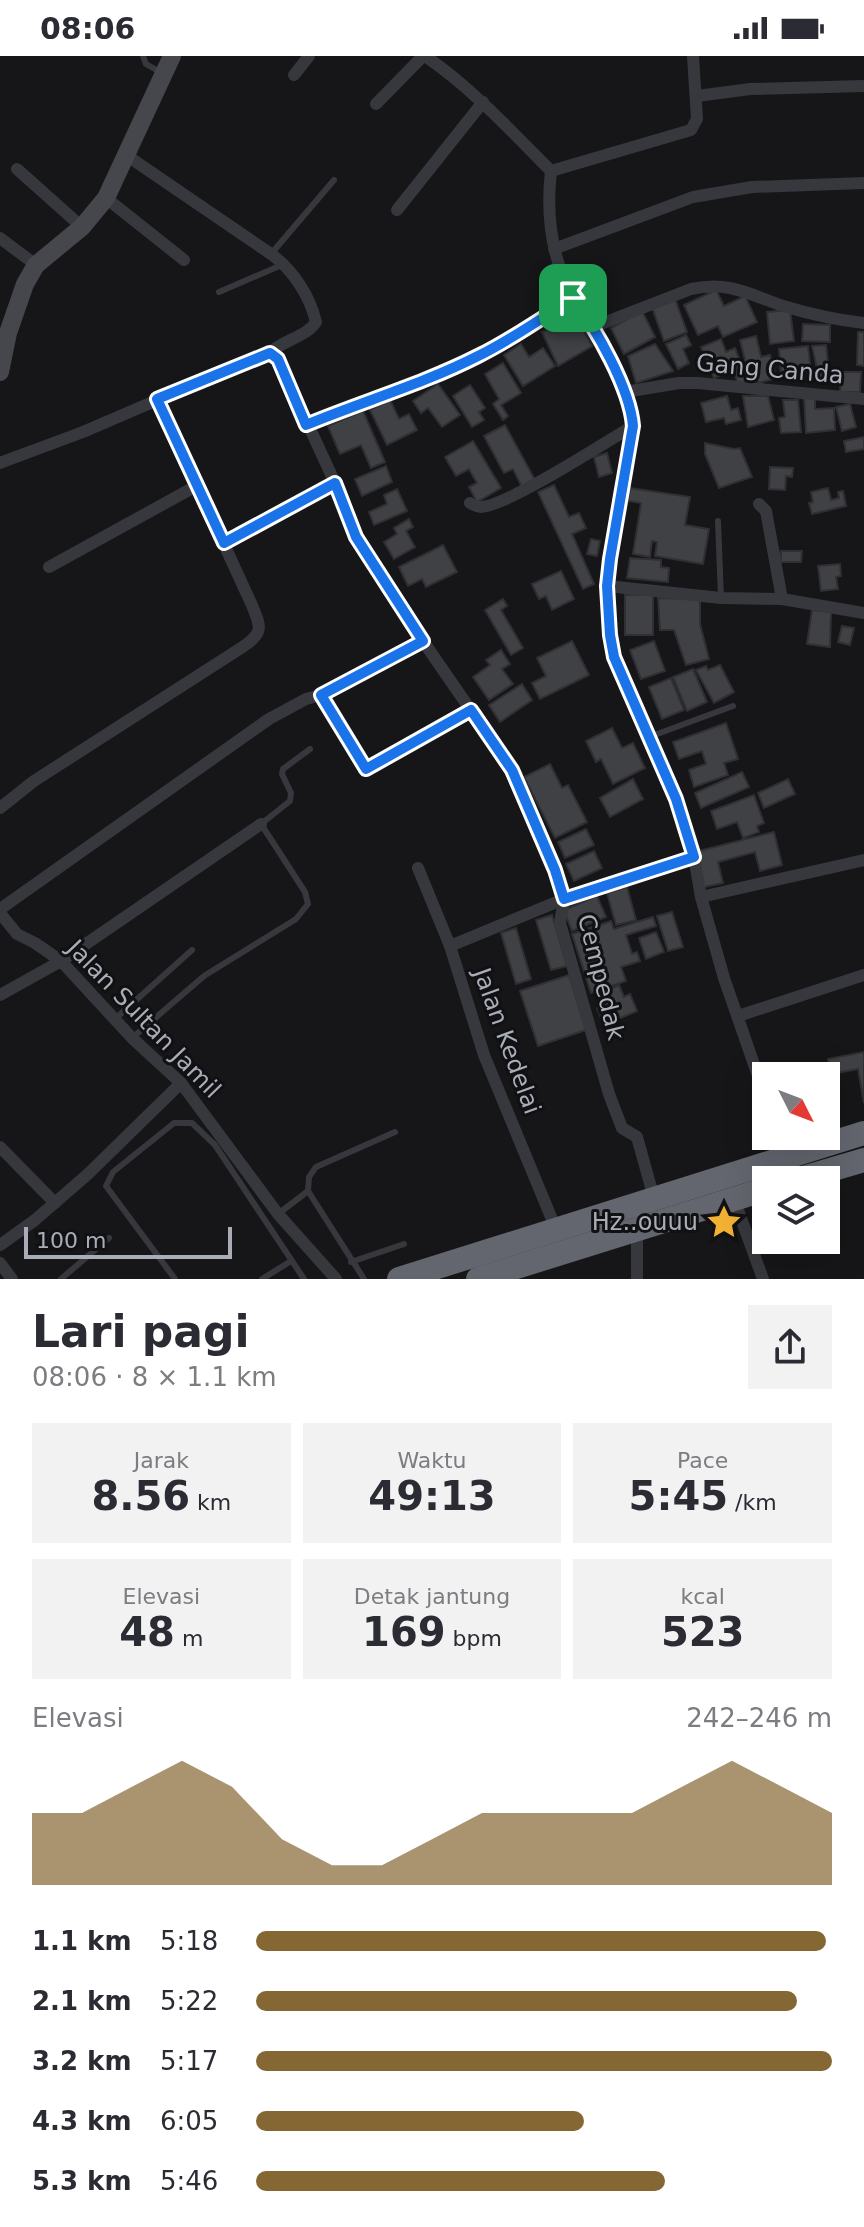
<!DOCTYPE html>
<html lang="id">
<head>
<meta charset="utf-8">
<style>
	:root { --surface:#fff; --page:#f2f2f3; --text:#2b2b33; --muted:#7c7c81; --accent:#856733 }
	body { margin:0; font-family:"DejaVu Sans",sans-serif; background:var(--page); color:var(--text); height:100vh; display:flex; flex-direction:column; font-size:30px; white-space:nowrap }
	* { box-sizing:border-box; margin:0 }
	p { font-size:26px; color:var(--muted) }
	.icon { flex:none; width:44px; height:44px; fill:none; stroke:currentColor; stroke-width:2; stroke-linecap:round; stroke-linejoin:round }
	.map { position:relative; height:1223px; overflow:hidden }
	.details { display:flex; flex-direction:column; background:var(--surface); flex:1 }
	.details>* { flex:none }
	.needle { width:52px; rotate:132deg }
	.fabs { position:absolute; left:752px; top:1006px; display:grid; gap:16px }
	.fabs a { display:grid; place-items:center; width:88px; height:88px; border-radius:0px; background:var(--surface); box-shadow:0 8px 32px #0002; font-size:40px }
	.scale { position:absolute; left:24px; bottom:20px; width:208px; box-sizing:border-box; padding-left:8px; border:4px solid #a8adb8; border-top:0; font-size:22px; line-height:28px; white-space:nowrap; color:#a8adb8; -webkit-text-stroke:6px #111113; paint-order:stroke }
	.pin { position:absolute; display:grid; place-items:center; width:68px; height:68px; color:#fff; margin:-34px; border-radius:16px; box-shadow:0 4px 12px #0006 }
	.round { display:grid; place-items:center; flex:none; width:84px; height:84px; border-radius:0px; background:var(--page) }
	.head { display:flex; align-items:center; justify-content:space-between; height:136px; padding:0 32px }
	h1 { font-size:44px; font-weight:600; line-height:60px }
	.stats { display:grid; grid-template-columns:repeat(3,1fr); gap:12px; height:136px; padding:8px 32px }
	.stats div { display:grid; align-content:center; border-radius:0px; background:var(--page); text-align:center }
	.stats b { font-size:40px; font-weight:600 }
	.stats small { font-size:22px; font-weight:400 }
	.stats p { font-size:22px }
	.chart { height:224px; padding:16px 32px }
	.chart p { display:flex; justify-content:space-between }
	.chart svg { width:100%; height:144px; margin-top:8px; fill:var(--accent); opacity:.7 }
	ul { padding:0 32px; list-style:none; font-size:26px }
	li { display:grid; grid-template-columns:128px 96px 1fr; align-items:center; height:60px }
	li i { height:20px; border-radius:10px; background:var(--accent) }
	.status { display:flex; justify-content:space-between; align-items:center; height:56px; padding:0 40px; background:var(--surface); direction:ltr }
	.status svg { height:22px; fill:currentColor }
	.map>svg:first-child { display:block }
</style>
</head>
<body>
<div class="status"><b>08:06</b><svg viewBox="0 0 49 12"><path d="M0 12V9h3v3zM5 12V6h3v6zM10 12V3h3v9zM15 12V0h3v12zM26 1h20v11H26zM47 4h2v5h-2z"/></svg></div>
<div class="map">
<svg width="864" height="1223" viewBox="0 0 864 1223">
	<rect width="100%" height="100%" fill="#161618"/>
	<g fill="#404145" stroke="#303034" stroke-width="2">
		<path d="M716 234 724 250 745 240 757 266 723 281 718 270 698 279 684 249Z"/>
		<path d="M675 243 687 276 664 285 652 251Z"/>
		<path d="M790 254 794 285 770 288 767 256Z"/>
		<path d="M642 255 655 281 624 298 611 272Z"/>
		<path d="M576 260 592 290 558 310 542 276Z"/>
		<path d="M803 268 830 269V286L802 285Z"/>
		<path d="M858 276H864V310L857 309Z"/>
		<path d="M686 279 691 289 683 293 689 307 678 313 666 288Z"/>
		<path d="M756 280 761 301 770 299 776 322 758 327 753 307 746 308 740 284Z"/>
		<path d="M721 283 726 296 735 292 748 326 739 330 733 314 714 322 701 291Z"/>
		<path d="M521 288 529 301 543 292 555 310 523 330 504 299Z"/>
		<path d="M655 288 673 315 636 327 628 300Z"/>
		<path d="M826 289 830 325 820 326 812 290Z"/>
		<path d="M808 290 811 316 781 319 779 293Z"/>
		<path d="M503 307 521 337 501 349 508 360 503 364 493 348 499 343 485 318Z"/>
		<path d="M841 316H861L860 336H840Z"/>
		<path d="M438 328 460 359 442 371 428 352 421 357 413 345Z"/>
		<path d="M470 329 485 352 479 356 484 364 472 371 453 340Z"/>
		<path d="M727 340 731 354 738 352 741 364 726 368 724 362 706 366 701 347Z"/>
		<path d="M743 340H768L774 364 748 371Z"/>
		<path d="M815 340V353L834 352 835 374 806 377 804 341Z"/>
		<path d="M390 344 399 363 409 358 417 374 387 389 370 354Z"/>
		<path d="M783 344H798L801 376 781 377 779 362 785 361Z"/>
		<path d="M850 348 856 371 842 375 836 351Z"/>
		<path d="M363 355 385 406 371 412 361 389 340 398 328 370Z"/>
		<path d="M505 369 535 424 522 431 513 413 504 417 484 380Z"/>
		<path d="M864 381V393L846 396 844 385Z"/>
		<path d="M473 385 501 432 477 446 469 431 477 427 469 413 456 420 445 401Z"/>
		<path d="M705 387 734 393 740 392 752 421 719 432 705 398Z"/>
		<path d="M607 397 612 417 599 421 594 401Z"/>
		<path d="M386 410 392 426 362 440 355 423Z"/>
		<path d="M770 411 793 412 792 421 786 420 785 434 769 433Z"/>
		<path d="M554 429 569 461 579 457 586 472 572 478 594 528 583 533 538 436Z"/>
		<path d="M630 432 690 441 685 469 709 473 703 508 655 500 657 486 652 485 650 501 633 498 641 447 628 445Z"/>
		<path d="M828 432 831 444 839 442 838 436 843 435 846 450 812 458 809 447 813 446 811 436Z"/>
		<path d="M397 433 407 455 374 469 369 456 387 448 384 439Z"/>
		<path d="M409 463 413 471 406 475 415 491 394 503 384 486 397 478 394 472Z"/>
		<path d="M591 483 600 485 597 500 587 498Z"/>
		<path d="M443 489 457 516 426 531 422 523 408 530 399 511Z"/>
		<path d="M781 495H802L801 506H781Z"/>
		<path d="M630 502 661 504V511L669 512 668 526 627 522Z"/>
		<path d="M840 508 841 520 836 521 838 533 821 535 818 510Z"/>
		<path d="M561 515 574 543 552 554 546 540 539 543 532 528Z"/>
		<path d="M653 538V579H625V539Z"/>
		<path d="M658 542 700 543V568L709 603 686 609 674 574H660Z"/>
		<path d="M503 543 507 550 501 554 523 592 511 599 485 554Z"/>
		<path d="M812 554 831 556 830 591 807 588Z"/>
		<path d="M842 570 854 572 850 589 838 586Z"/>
		<path d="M572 585 589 619 540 643 532 627 546 620 537 602Z"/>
		<path d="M654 585 665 615 641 623 630 594Z"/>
		<path d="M501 594 510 608 502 613 513 628 489 644 473 621 490 609 486 604Z"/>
		<path d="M720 609 734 636 714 647 696 614 706 610 708 614Z"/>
		<path d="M693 613 707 646 687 655 673 621Z"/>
		<path d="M671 622 684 654 662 663 649 631Z"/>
		<path d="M522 628 532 644 500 666 489 649Z"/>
		<path d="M726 667 738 703 724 707 728 719 694 731 689 714 706 708 702 695 679 703 673 686Z"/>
		<path d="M612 672 622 692 633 687 645 712 613 728 601 703 596 706 586 685Z"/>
		<path d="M550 708 562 732 568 729 587 766 555 782 524 721Z"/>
		<path d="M742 716 749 731 701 752 695 737Z"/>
		<path d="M633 723 643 743 610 761 600 742Z"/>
		<path d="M788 723 795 738 764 752 758 737Z"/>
		<path d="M754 739 764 767 757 770 759 776 743 782 737 766 717 773 711 755Z"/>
		<path d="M586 773 594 789 565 802 558 786Z"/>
		<path d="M774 776 782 809 760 815 755 796 718 806 723 827 704 831 695 796Z"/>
		<path d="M594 795 602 812 574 825 566 808Z"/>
		<path d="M627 831 636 864 616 869 607 837Z"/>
		<path d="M597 840 606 861 572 875 564 854Z"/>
		<path d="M672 856 683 891 668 895 657 860Z"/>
		<path d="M552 859 567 910 551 914 536 864Z"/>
		<path d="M653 861 656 870 626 879 632 898 637 896 640 905 621 911 626 925 591 937 572 878 611 865 614 873Z"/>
		<path d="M516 872 531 923 516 928 501 877Z"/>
		<path d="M656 876 664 896 646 903 639 882Z"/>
		<path d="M569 919 586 974 538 990 520 935Z"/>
		<path d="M619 929 624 941 630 938 637 955 604 969 597 952 605 948 601 937Z"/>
		<path d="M864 996V1047L858 1013 831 1018 828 1003Z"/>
	</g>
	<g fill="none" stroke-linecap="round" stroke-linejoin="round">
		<g stroke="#37383d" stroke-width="6">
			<path d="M143 0 146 8 160 16"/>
			<path d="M271 198 334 124"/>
			<path d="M219 236 284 208"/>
			<path d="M718 465 721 542"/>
			<path d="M649 681 733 650"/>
			<path d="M115 963 192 894"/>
			<path d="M132 982 204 920 296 863 308 848 305 836 261 768 290 745 291 737 282 718 283 713 310 693"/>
			<path d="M308 1135 309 1121 316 1111 395 1076"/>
			<path d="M278 1158 308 1135 364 1223"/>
			<path d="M351 1206 404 1188"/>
			<path d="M61 1223 109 1182"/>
			<path d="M175 1223 106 1130 113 1116 174 1067H192L215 1089 304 1223"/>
			<path d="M262 1223 291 1205"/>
		</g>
		<g stroke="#37383d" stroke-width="12">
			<path d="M425 0C472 32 511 75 551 115"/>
			<path d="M294 19 309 0"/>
			<path d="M697 40 750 33 864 30"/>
			<path d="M376 48 423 0"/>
			<path d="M126 99 271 198C293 214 310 240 316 266 307 281 282 284 270 297"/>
			<path d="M17 113 82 171"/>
			<path d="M551 115C546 158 552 203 573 242 578 251 585 259 591 267 609 297 630 335 633 370L607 530 614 601 676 743 694 801 701 841 724 922 766 1043"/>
			<path d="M551 115 691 74 697 63 693 0"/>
			<path d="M106 142 184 204"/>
			<path d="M397 154 483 46"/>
			<path d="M0 182 36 209"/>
			<path d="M554 193 693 141 752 131 864 127"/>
			<path d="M593 271 691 233C730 225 748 238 783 250 810 258 836 264 864 267"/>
			<path d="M625 336 679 327H698L864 343"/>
			<path d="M306 369C364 345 423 328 478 300 511 284 542 262 573 242"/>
			<path d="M0 407 83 376 262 299 270 297 278 303 335 427 356 481 423 585 512 714 559 826 564 843 560 867 609 1038 622 1072 637 1081 654 1142"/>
			<path d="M470 447C474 449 476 451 481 451 507 450 606 386 633 370"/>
			<path d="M759 448 766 455 782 543"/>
			<path d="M224 487 335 427"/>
			<path d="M49 511 198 429"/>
			<path d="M607 530 721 542 782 543 864 557"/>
			<path d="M321 639 366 713 471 654"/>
			<path d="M0 752 34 725 241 592C265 576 261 571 251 547L157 343"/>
			<path d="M418 812 450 890 484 999 556 1173"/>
			<path d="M701 841 864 804"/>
			<path d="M0 853 269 663 306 643 321 639 423 585"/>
			<path d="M0 857 17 878 35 887 61 905 132 982 181 1027 278 1158 336 1223"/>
			<path d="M450 890 564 843 694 801"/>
			<path d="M0 939 61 905 261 768"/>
			<path d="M738 960 864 919"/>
			<path d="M778 1080 785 1100"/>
			<path d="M0 1091 55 1147"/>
			<path d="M734 1143 763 1223"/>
			<path d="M637 1173V1223"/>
			<path d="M0 1189 35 1164 88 1118 181 1027"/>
			<path d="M0 1207 12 1223"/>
		</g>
		<path stroke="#45474d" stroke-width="18" d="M0 316 8 277 25 228 36 209 82 171 106 142 172 0"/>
		<g stroke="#63666e" stroke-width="24">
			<path d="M796 1124 864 1104"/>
			<path d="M399 1223 864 1077"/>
			<path d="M478 1223 766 1133"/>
		</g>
	</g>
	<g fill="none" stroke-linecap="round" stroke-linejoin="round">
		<g stroke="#fff" stroke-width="16">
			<path id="route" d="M573 242C596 273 630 332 633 370L610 503 607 530 610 579 614 601 676 743 694 801 564 843 555 814 512 714 471 654 366 713 321 639 423 585 356 481 335 427 224 487 157 343 270 297 278 303 306 369C364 345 423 328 478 300 511 284 542 262 573 242Z"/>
		</g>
		<use href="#route" stroke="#1a73e8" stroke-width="10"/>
	</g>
	<defs>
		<g id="sight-bare" transform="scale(2.76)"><path d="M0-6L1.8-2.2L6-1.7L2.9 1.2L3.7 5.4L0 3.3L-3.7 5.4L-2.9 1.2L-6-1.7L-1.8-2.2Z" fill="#f2b134" stroke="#111113" stroke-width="2.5" paint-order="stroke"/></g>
	</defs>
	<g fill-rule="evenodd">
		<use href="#sight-bare" x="724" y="1166"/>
	</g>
	<g text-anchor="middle" stroke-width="6" stroke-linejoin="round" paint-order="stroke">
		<g font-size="24" fill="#a8adb8" stroke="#111113">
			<text transform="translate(770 313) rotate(5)" y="8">Gang Canda</text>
			<text transform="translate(601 921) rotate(76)" y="8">Cempedak</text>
			<text transform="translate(144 963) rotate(46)" y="8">Jalan Sultan Jamil</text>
			<text transform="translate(507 985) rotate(70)" y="8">Jalan Kedelai</text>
		</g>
		<g font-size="24" fill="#a8adb8" stroke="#111113" text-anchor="end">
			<text x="698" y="1174">Hz..ouuu</text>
		</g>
	</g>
</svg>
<div class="fabs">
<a><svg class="needle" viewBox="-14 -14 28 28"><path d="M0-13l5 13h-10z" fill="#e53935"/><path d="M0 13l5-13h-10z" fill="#7c7c81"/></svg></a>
<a><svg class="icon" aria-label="layers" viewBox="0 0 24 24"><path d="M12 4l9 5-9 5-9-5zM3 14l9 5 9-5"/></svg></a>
</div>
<div class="scale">100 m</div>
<div class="pin" style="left:573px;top:242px;background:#1e9e55"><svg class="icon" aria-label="arrive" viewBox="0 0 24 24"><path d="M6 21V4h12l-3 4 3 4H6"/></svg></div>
</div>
<section class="details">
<div class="head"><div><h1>Lari pagi</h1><p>08:06 · 8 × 1.1 km</p></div><a class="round"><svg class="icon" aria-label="share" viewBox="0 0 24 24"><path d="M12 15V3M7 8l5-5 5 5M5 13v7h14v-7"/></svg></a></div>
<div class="stats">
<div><p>Jarak</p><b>8.56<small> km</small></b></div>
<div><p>Waktu</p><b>49:13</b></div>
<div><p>Pace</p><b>5:45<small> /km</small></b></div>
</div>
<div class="stats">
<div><p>Elevasi</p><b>48<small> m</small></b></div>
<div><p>Detak jantung</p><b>169<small> bpm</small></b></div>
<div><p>kcal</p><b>523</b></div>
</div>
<div class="chart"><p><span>Elevasi</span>242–246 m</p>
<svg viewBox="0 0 160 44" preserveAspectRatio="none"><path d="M0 44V22L10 22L20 14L30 6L40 14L50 30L60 38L70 38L80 30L90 22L100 22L110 22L120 22L130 14L140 6L150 14L160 22V44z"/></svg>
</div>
<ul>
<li><b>1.1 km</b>5:18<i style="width:99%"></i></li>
<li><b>2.1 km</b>5:22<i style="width:94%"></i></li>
<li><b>3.2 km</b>5:17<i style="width:100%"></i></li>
<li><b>4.3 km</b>6:05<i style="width:57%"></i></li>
<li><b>5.3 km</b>5:46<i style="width:71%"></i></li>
</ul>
</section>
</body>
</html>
